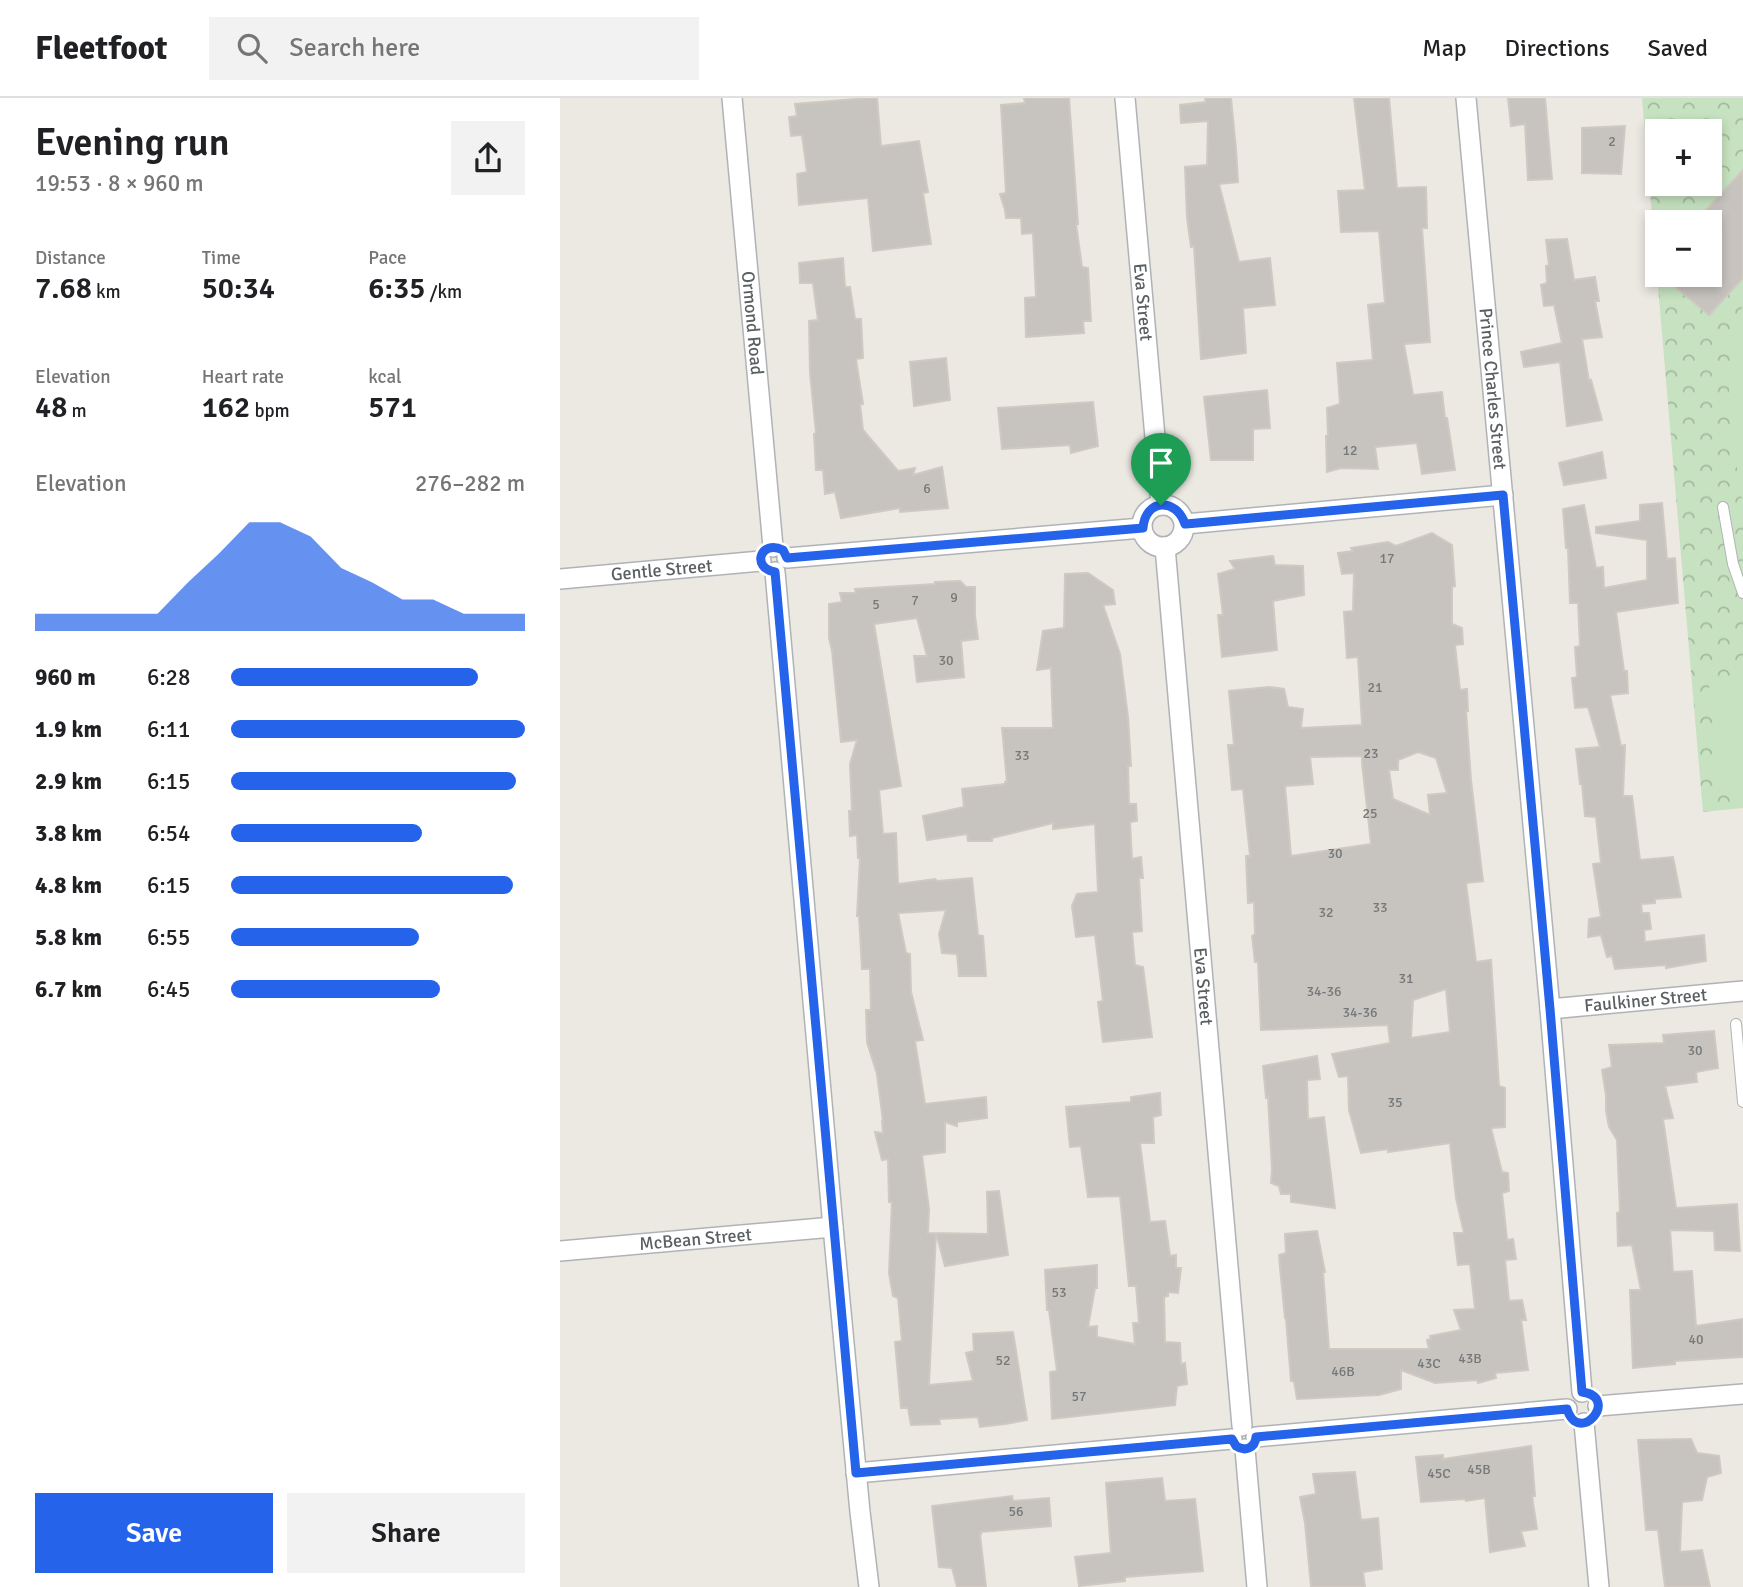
<!DOCTYPE html>
<html lang="en">
<head>
<meta charset="utf-8">
<style>
	:root { --surface:#fff; --page:#f2f2f2; --text:#202124; --muted:#757577; --line:#e0e0e0; --accent:#2563eb }
	body { margin:0; font-family:Signika,sans-serif; background:var(--page); color:var(--text); height:100vh; display:flex; flex-direction:column; font-size:26px; white-space:nowrap }
	* { box-sizing:border-box; margin:0 }
	p { font-size:23px; color:var(--muted) }
	.icon { flex:none; width:38px; height:38px; fill:none; stroke:currentColor; stroke-width:2; stroke-linecap:round; stroke-linejoin:round }
	.map { position:relative; flex:1; overflow:hidden }
	.drawer { display:flex; flex-direction:column; background:var(--surface); width:560px }
	.drawer>* { flex:none }
	.buttons { position:absolute; left:1085px; top:21px; display:grid; gap:14px }
	.buttons a { display:grid; place-items:center; width:77px; height:77px; border-radius:0px; background:var(--surface); box-shadow:0 4px 10px #0003; font-size:35px }
	.pin { position:absolute; display:grid; place-items:center; width:60px; height:60px; color:#fff; margin:-72px -30px; border-radius:50% 50% 50% 0; rotate:-45deg; box-shadow:0 0 7px #0007 }
	.pin .icon { rotate:45deg }
	.round { display:grid; place-items:center; flex:none; width:74px; height:74px; border-radius:0px; background:var(--page) }
	.headline { display:flex; align-items:center; justify-content:space-between; height:119px; padding:0 35px }
	h1 { font-size:38px; font-weight:600; line-height:52px }
	.stats { display:grid; grid-template-columns:repeat(3,1fr); gap:10px; height:119px; padding:7px 35px }
	.stats div { display:grid; align-content:center }
	.stats b { font-size:30px; font-weight:600 }
	.stats small { font-size:19px; font-weight:400 }
	.stats p { font-size:19px }
	.chart { height:196px; padding:14px 35px }
	.chart p { display:flex; justify-content:space-between }
	.chart svg { width:100%; height:126px; margin-top:7px; fill:var(--accent); opacity:.7 }
	.action { display:flex; gap:14px; margin-top:auto; padding:14px 35px }
	.action a { flex:1; height:80px; border-radius:0px; background:var(--accent); color:#fff; font-size:28px; font-weight:600; line-height:80px; text-align:center }
	.action a+a { background:var(--page); color:var(--text) }
	ul { padding:0 35px; list-style:none; font-size:23px }
	li { display:grid; grid-template-columns:112px 84px 1fr; align-items:center; height:52px }
	li i { height:18px; border-radius:9px; background:var(--accent) }
	header { display:flex; align-items:center; gap:42px; box-sizing:border-box; height:98px; padding:0 35px; background:var(--surface); border-bottom:2px solid var(--line) }
	header strong { font-size:33px }
	nav { display:flex; gap:38px; margin-inline-start:auto; font-size:24px }
	.search { width:490px; height:63px; background:var(--page); display:flex; align-items:center; gap:18px; box-sizing:border-box; padding:0 24px; border-radius:0px; color:var(--muted); font-size:26px }
	main { display:flex; flex:1; min-height:0 }
	.map>svg:first-child { display:block }
</style>
</head>
<body>
<header>
<strong>Fleetfoot</strong>
<div class="search"><svg class="icon" aria-label="search" viewBox="0 0 24 24"><circle cx="10" cy="10" r="6"/><path d="M15 15l6 6"/></svg>Search here</div>
<nav><a>Map</a><a>Directions</a><a>Saved</a></nav>
</header>
<main>
<section class="drawer">
<div class="headline"><div><h1>Evening run</h1><p>19:53 · 8 × 960 m</p></div><a class="round"><svg class="icon" aria-label="share" viewBox="0 0 24 24"><path d="M12 15V3M7 8l5-5 5 5M5 13v7h14v-7"/></svg></a></div>
<div class="stats">
<div><p>Distance</p><b>7.68<small> km</small></b></div>
<div><p>Time</p><b>50:34</b></div>
<div><p>Pace</p><b>6:35<small> /km</small></b></div>
</div>
<div class="stats">
<div><p>Elevation</p><b>48<small> m</small></b></div>
<div><p>Heart rate</p><b>162<small> bpm</small></b></div>
<div><p>kcal</p><b>571</b></div>
</div>
<div class="chart"><p><span>Elevation</span>276–282 m</p>
<svg viewBox="0 0 160 44" preserveAspectRatio="none"><path d="M0 44V38L10 38L20 38L30 38L40 38L50 27L60 17L70 6L80 6L90 11L100 22L110 27L120 33L130 33L140 38L150 38L160 38V44z"/></svg>
</div>
<ul>
<li><b>960 m</b>6:28<i style="width:84%"></i></li>
<li><b>1.9 km</b>6:11<i style="width:100%"></i></li>
<li><b>2.9 km</b>6:15<i style="width:97%"></i></li>
<li><b>3.8 km</b>6:54<i style="width:65%"></i></li>
<li><b>4.8 km</b>6:15<i style="width:96%"></i></li>
<li><b>5.8 km</b>6:55<i style="width:64%"></i></li>
<li><b>6.7 km</b>6:45<i style="width:71%"></i></li>
</ul>
<div class="action"><a>Save</a><a>Share</a></div>
</section>
<div class="map">
<svg width="1183" height="1489" viewBox="0 0 1183 1489">
	<defs>
		<pattern id="park-crowns" width="20" height="18" patternUnits="userSpaceOnUse" patternTransform="scale(1.75)"><rect width="20" height="18" fill="#c6e2c0"/><path d="M2 6a3 3 0 1 1 6 0M12 15a3 3 0 1 1 6 0" fill="none" stroke="#a4ba9f"/></pattern>
	</defs>
	<rect width="100%" height="100%" fill="#ece8e2"/>
	<path fill="url(#park-crowns)" fill-rule="evenodd" d="M1082 0H1183V710L1143 714 1097 177H1150V124H1097V175ZM1097 33H1150V86H1097Z"/>
	<g fill="#c6e2c0">
		<path d="M1183 206V407L1171 335 1169 291 1170 255Z"/>
		<path d="M1183 583V691L1160 693 1149 586Z"/>
	</g>
	<g fill="#c7c3bf" stroke="#d0c9c1" stroke-width="2" fill-rule="evenodd">
		<path d="M307 0H317L321 48 359 43 368 94 363 95 371 146 313 153 308 100 239 107 237 76 247 74 242 37 231 38 229 19 237 18 235 6Z"/>
		<path d="M464 0H509L518 126H516L522 169 528 170 531 223H523L524 235 466 239 465 200 476 199 473 135 462 136 461 120H446L445 112 440 96 446 95 441 7 465 5Z"/>
		<path d="M645 0H671L676 51 678 84 659 86 679 164 710 160 715 207 683 210 686 255 641 261 634 148 631 149 627 120 625 69 647 67 648 23 621 25 620 7 646 4Z"/>
		<path d="M794 0H829L837 90 866 89 867 130H862L870 244 844 246 853 297 882 294 885 320H887L895 372 862 376 857 345 815 349 818 371 781 370 767 374 766 338H768L767 310 780 306 777 265 813 262 808 207 825 205 819 133 781 134 778 93 805 92Z"/>
		<path d="M948 0H985L992 81 968 82 965 26 951 28Z"/>
		<path d="M1065 28 1061 76 1022 75V30Z"/>
		<path d="M1183 72V180L1149 217 1101 177H1150V124H1135Z"/>
		<path d="M1007 141 1014 182 1035 179 1039 203H1035L1042 239 1022 241 1029 283 1031 282 1042 322 1007 328 1000 264 964 269 961 254 1002 245 994 207 984 208 981 187 987 185 986 168 989 167 986 142Z"/>
		<path d="M283 160 285 189H290L295 221H301L303 260 296 261 303 306H300L303 332 338 373 355 370 353 377 382 369 388 410 340 414V410L281 420 275 394 265 396 263 372H256L254 336 256 335 250 275 249 223 258 222 253 185H240L239 165Z"/>
		<path d="M386 260 390 302 354 308 350 264Z"/>
		<path d="M707 292 710 330 693 331V362H651L644 299Z"/>
		<path d="M533 304 538 348 511 355 510 347 442 351 438 310Z"/>
		<path d="M1042 354 1046 380 1004 387 999 365Z"/>
		<path d="M1102 405 1107 461 1115 460 1118 505 1056 514 1064 573H1067L1068 595 1050 597 1061 648 1065 647 1063 698H1072L1080 762 1113 759 1121 799 1095 801V805L1081 806 1082 815H1089L1091 831 1084 832 1085 844 1144 837 1146 863 1106 870V867L1055 871 1052 858 1047 859 1041 837 1028 839 1029 821 1041 819 1033 766 1041 765 1036 719 1025 718 1022 686H1020L1016 651 1040 649 1028 609 1015 610 1012 580 1017 579 1015 549 1020 548 1018 505H1010L1008 450H1006L1003 411 1024 407 1036 470 1043 469 1044 490 1087 482V442L1036 435V429L1080 423V407Z"/>
		<path d="M872 435 892 447 895 488 892 489V526L902 530 903 546 895 547 900 592 907 591 908 613H906L911 682 923 783 906 785 916 864 931 862 939 988 945 990V1029L931 1030 942 1074 948 1075 949 1093 942 1095 947 1142 953 1141 956 1161 945 1162 949 1203 962 1202 966 1222H961L968 1272 935 1275 936 1280 918 1285 917 1282 875 1285 841 1272V1291L819 1297 737 1301 734 1283H731L726 1221 725 1220 720 1170 719 1157 726 1155 725 1136 757 1133 765 1174H763L769 1251H869L867 1242 871 1241 870 1238 901 1232 894 1212 915 1211 910 1166 898 1167 894 1135H904L896 1100 890 1045 828 1054V1051L801 1055 789 1012 788 978 779 979 772 956 830 945 828 927 701 932 698 864H695L692 838 695 836 694 804 688 805 686 758H690L683 691 672 692 668 647H674L669 593 709 589 724 591 728 609 743 611 741 630 802 627 798 559 787 560 784 514 793 513 794 475 782 476 778 455 793 453 791 450 828 444 836 448ZM858 654 876 660 887 695 868 697 870 717 833 701 829 672H838V662ZM802 658V665L811 746 731 758 725 688 753 686 750 659ZM886 891 890 934 851 940 853 902Z"/>
		<path d="M713 458 715 467 743 468 744 497 713 503 717 552 662 559 658 517H663L658 476 675 471 670 463Z"/>
		<path d="M528 475 553 492 555 506 543 507 560 556 568 619 571 668H568L569 706H576L577 723 570 724 572 761 581 759 583 780H579L582 833 572 834 575 867 583 869 592 939 543 944 538 904 543 903 535 837 516 839 512 808 517 796 538 794 535 726 493 731V725L432 740V743H408L407 736 367 742 363 718 404 709 402 691 445 686V684H447L442 630H493L491 570 477 572 483 533 504 530 505 476Z"/>
		<path d="M400 483 406 489H415V518L418 541 401 543 404 579 357 584 354 558H367L357 520 314 526 341 688 319 692 323 736 336 735 338 786 375 781 377 783 412 780 418 837 423 838 426 878H399L397 856 382 855 379 836 386 812 338 815 346 855 350 856 351 894 363 942 355 943 365 1006 426 999 427 1020 397 1024V1028L385 1024V1054L362 1057 369 1111 368 1135 428 1136 427 1094 439 1093 448 1157 385 1168 376 1135 369 1287 413 1283 406 1255 414 1253 413 1236 453 1234 467 1322 445 1326 420 1329 418 1319 379 1321 380 1326 351 1327 348 1310H341L335 1244 342 1243 338 1200 333 1198 329 1175 332 1104H329L328 1061 322 1062 315 1034 323 1035 322 1023H323L317 976 307 944 306 912H311L310 871H302L299 818H297L300 760H298L297 737 290 738 289 713H292L290 666 297 642 281 644 272 553 269 540V506L282 504 280 495H296L295 491 375 486V484Z"/>
		<path d="M1154 933 1158 970 1136 974 1137 984 1105 988 1113 1020 1103 1021 1116 1110 1177 1106 1180 1153 1155 1152 1154 1133 1110 1132 1113 1174 1132 1173 1136 1228 1183 1221V1259L1115 1263V1266L1073 1270 1070 1192H1081L1072 1147 1058 1148 1057 1115 1060 1114 1057 1042 1049 1029 1046 1013V997L1042 972 1052 969 1049 947 1104 945 1103 937Z"/>
		<path d="M757 958 760 981 747 982 748 1021 764 1019 775 1110 731 1104V1096H721L719 1088 711 1085 712 1071 708 999 706 1000 703 968Z"/>
		<path d="M600 995 601 1017 593 1019 594 1045H580L590 1124 605 1123 610 1158 616 1157V1170H621L618 1195 608 1194V1198L604 1199 605 1244 620 1245 621 1266 625 1265 627 1286 617 1288 615 1307 492 1321 490 1274 497 1273 489 1212H487L485 1172 537 1167V1190H535L528 1229 537 1228V1239L575 1246 573 1225H579L576 1188H569L560 1098 528 1099 521 1048 510 1049 506 1009 571 1004V999Z"/>
		<path d="M1131 1341 1137 1355 1159 1358 1161 1375 1147 1379 1142 1402 1122 1404 1120 1454 1142 1452 1150 1489H1105L1098 1432H1086L1078 1342Z"/>
		<path d="M971 1348 975 1398H972L977 1431 961 1433 965 1448 930 1454 925 1400 906 1403 905 1401 861 1404 856 1359 883 1357V1361Z"/>
		<path d="M795 1374 801 1422 818 1420 822 1471 803 1474 805 1489H751L745 1425 740 1399 756 1396 753 1376Z"/>
		<path d="M602 1380 605 1403 635 1401 643 1473 565 1479V1483L519 1488 515 1459 551 1455 546 1385Z"/>
		<path d="M452 1398 453 1403 489 1400 491 1428 421 1434V1436H420L426 1489H397L392 1470 379 1469 372 1408Z"/>
	</g>
	<g fill="none" stroke-linecap="round" stroke-linejoin="round">
		<g stroke="#b0b3b6" stroke-width="12">
			<g id="lane">
				<path d="M1163 409 1173 466 1183 495"/>
				<path d="M1176 926 1183 1004"/>
			</g>
		</g>
		<g stroke="#b0b3b6" stroke-width="22">
			<g id="street">
				<path id="s1" d="M172 0 213 449"/>
				<path id="s2" d="M565 0 601 407"/>
				<path id="s3" d="M906 0 990 911 1022 1294"/>
				<circle cx="603" cy="428" r="21"/>
				<path d="M625 426 943 397"/>
				<path id="s4" d="M605 449 682 1328"/>
				<path d="M227 460 582 430"/>
				<path d="M215 474 273 1129 300 1414 309 1489"/>
				<path id="s5" d="M0 481 201 463"/>
				<path id="s6" d="M990 911 1183 893"/>
				<path id="s7" d="M0 1153 273 1129"/>
				<path d="M1038 1308 1183 1296"/>
				<path d="M1024 1325 1039 1489"/>
				<path d="M696 1339 1007 1311"/>
				<path d="M685 1351 697 1489"/>
				<path d="M296 1375 672 1341"/>
			</g>
		</g>
		<use href="#lane" stroke="#fff" stroke-width="10"/>
		<use href="#street" stroke="#fff" stroke-width="19"/>
	</g>
	<g fill="none" stroke-linecap="round" stroke-linejoin="round">
		<g stroke="#fff" stroke-width="14">
			<path id="route" d="M943 397 990 911 1022 1294C1061 1299 1019 1349 1007 1311L696 1339C695 1350 685 1354 676 1348L672 1341 296 1375 215 474C191 470 200 441 223 452L227 460 583 430C585 401 616 399 625 426H626Z"/>
		</g>
		<use href="#route" stroke="#2563eb" stroke-width="9"/>
	</g>
	<g text-anchor="middle" stroke-width="7" stroke-linejoin="round" paint-order="stroke">
		<g font-size="14" fill="#757879">
			<text x="1052" y="48">2</text>
			<text x="790" y="357">12</text>
			<text x="367" y="395">6</text>
			<text x="827" y="465">17</text>
			<text x="394" y="504">9</text>
			<text x="355" y="507">7</text>
			<text x="316" y="511">5</text>
			<text x="386" y="567">30</text>
			<text x="815" y="594">21</text>
			<text x="811" y="660">23</text>
			<text x="462" y="662">33</text>
			<text x="810" y="720">25</text>
			<text x="775" y="760">30</text>
			<text x="820" y="814">33</text>
			<text x="766" y="819">32</text>
			<text x="846" y="885">31</text>
			<text x="764" y="898">34-36</text>
			<text x="800" y="919">34-36</text>
			<text x="1135" y="957">30</text>
			<text x="835" y="1009">35</text>
			<text x="499" y="1199">53</text>
			<text x="1136" y="1246">40</text>
			<text x="910" y="1265">43B</text>
			<text x="443" y="1267">52</text>
			<text x="869" y="1270">43C</text>
			<text x="783" y="1278">46B</text>
			<text x="519" y="1303">57</text>
			<text x="919" y="1376">45B</text>
			<text x="879" y="1380">45C</text>
			<text x="456" y="1418">56</text>
		</g>
		<g font-size="18" fill="#5a5f62" stroke="#fff">
			<text dy="6" stroke="none"><textPath href="#s2" startOffset="205">Eva Street</textPath></text>
			<text dy="6" stroke="none"><textPath href="#s1" startOffset="226">Ormond Road</textPath></text>
			<text dy="6" stroke="none"><textPath href="#s3" startOffset="292">Prince Charles Street</textPath></text>
			<text dy="6" stroke="none"><textPath href="#s5" startOffset="102">Gentle Street</textPath></text>
			<text dy="6" stroke="none"><textPath href="#s4" startOffset="441">Eva Street</textPath></text>
			<text dy="6" stroke="none"><textPath href="#s6" startOffset="96">Faulkiner Street</textPath></text>
			<text dy="6" stroke="none"><textPath href="#s7" startOffset="136">McBean Street</textPath></text>
		</g>
	</g>
</svg>
<div class="buttons">
<a>+</a>
<a>−</a>
</div>
<div class="pin" style="left:601px;top:407px;background:#1e9e55"><svg class="icon" aria-label="arrive" viewBox="0 0 24 24"><path d="M6 21V4h12l-3 4 3 4H6"/></svg></div>
</div>
</main>
</body>
</html>
